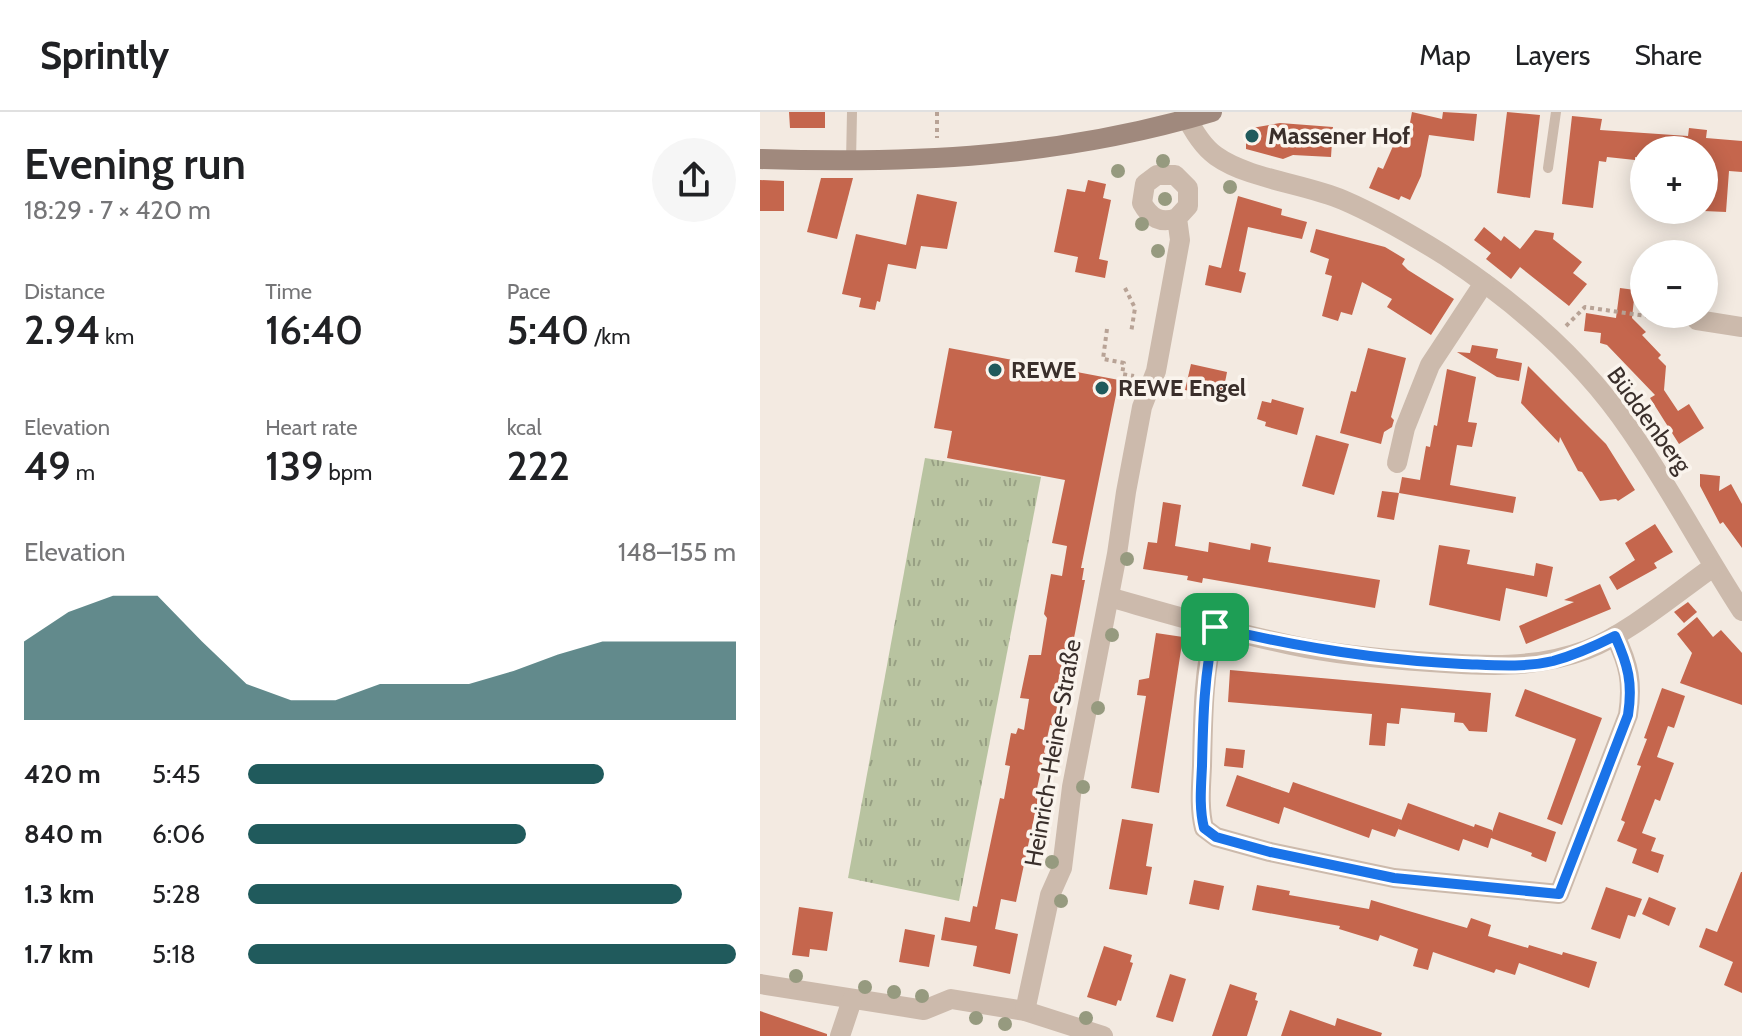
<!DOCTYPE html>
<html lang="en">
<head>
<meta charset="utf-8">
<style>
	:root { --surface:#fff; --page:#f6f6f6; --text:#202124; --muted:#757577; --line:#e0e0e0; --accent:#205a5c }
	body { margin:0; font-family:Cabin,sans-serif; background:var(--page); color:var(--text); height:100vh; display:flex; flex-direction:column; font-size:30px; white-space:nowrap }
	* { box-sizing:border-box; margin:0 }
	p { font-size:26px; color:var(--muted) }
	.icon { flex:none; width:44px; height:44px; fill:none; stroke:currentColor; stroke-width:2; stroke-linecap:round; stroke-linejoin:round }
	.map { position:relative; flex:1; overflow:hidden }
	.panel { display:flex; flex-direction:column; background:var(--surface); width:760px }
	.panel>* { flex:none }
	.controls { position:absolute; left:870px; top:24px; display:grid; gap:16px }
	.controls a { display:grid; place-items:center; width:88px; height:88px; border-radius:50%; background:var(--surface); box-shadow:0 4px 20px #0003; font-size:40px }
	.pin { position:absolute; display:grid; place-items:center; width:68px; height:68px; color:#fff; margin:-34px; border-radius:16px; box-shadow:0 4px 12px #0006 }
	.round { display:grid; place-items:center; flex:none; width:84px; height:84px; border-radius:42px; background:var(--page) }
	.summary { display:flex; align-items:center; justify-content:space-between; height:136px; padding:0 24px }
	h1 { font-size:44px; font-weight:600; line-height:60px }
	.figures { display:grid; grid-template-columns:repeat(3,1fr); gap:12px; height:136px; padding:8px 24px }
	.figures div { display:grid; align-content:center }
	.figures b { font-size:40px; font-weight:600 }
	.figures small { font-size:22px; font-weight:400 }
	.figures p { font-size:22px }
	.chart { height:224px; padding:16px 24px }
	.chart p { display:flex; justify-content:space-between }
	.chart svg { width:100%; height:144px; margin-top:8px; fill:var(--accent); opacity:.7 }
	ul { padding:0 24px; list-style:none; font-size:26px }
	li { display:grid; grid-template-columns:128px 96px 1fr; align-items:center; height:60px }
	li i { height:20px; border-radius:10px; background:var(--accent) }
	header { display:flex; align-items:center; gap:48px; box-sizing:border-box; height:112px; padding:0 40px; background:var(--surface); border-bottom:2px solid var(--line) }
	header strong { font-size:38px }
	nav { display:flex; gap:44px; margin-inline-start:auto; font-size:28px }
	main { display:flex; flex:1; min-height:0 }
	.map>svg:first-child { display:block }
</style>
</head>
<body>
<header>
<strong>Sprintly</strong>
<nav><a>Map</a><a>Layers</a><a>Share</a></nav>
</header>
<main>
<section class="panel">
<div class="summary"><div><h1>Evening run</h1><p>18:29 · 7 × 420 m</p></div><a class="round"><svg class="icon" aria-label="share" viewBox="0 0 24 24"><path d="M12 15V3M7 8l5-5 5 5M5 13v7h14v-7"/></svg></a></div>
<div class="figures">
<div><p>Distance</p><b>2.94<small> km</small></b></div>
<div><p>Time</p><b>16:40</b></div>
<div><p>Pace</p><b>5:40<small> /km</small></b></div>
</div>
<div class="figures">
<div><p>Elevation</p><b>49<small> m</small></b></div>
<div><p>Heart rate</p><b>139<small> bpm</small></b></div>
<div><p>kcal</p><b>222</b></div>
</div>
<div class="chart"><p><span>Elevation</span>148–155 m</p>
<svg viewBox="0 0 160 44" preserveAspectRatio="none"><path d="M0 44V20L10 11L20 6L30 6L40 20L50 33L60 38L70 38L80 33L90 33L100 33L110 29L120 24L130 20L140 20L150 20L160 20V44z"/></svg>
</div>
<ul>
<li><b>420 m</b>5:45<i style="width:73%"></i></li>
<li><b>840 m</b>6:06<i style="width:57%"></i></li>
<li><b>1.3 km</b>5:28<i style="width:89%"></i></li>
<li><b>1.7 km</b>5:18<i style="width:100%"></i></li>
</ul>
</section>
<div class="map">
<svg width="982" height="924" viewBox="0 0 982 924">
	<defs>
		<pattern id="grass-tufts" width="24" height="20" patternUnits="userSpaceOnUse" patternTransform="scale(2)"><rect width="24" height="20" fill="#b8c3a0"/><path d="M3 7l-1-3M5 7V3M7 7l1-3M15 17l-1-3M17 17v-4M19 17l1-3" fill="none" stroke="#979f83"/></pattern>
	</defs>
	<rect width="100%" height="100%" fill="#f3eae1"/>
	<path fill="url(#grass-tufts)" d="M165 346 281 365 199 789 88 766Z"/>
	<g fill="#c5664d">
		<path d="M29 0H65V16H30Z"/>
		<path d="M652 0 682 7 683 0 717 2 714 29 669 23 661 64 650 88 641 84 639 88 609 76 618 55 623 57 637 25 647 27Z"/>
		<path d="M747 0 780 3 770 86 737 81Z"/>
		<path d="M812 4 842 7 840 18 928 24 929 16 947 18 946 26 982 29V60L969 59 966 100 944 99V38H884V46L875 45V48L847 45 846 50 839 49 833 96 802 92Z"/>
		<path d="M520 11 573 15 571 45 533 43 523 47 486 37V17Z"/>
		<path d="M61 66H93L77 127 47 120Z"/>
		<path d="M0 68 24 69V99H0Z"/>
		<path d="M328 68 346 72 343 86 351 88 339 147 348 149 345 166 315 160 318 145 294 140 307 77 325 80Z"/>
		<path d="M157 82 197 90 187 137 161 134 156 157 128 152 120 190 117 189 115 198 99 195 101 186 82 182 96 122 146 133Z"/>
		<path d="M478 84 522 97 521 103 547 110 542 127 488 115 479 159 486 161 481 181 445 173 449 153 461 156Z"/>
		<path d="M724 115 741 129 744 124 760 137 775 118 794 121 793 127 822 150 813 161 827 172 809 194 760 155 751 167 726 147 731 141 714 128Z"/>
		<path d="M556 117 625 135 645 147 642 152 648 158 694 187 671 223 627 195 632 187 602 170 592 203 581 200 578 209 562 204 572 164 565 162 569 147 550 140Z"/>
		<path d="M860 176 875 178 872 206 886 220 882 223 901 243 898 246 906 254 904 278 918 299 929 292 944 316 919 332 890 286 895 283 847 233 840 231 841 221 824 219 826 201 856 206Z"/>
		<path d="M712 233 738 237 736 246 762 251 759 269 737 265 697 240 710 241Z"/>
		<path d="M189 236 359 268 321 456H324L322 468H325L315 521 309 549 306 548 297 595 300 596 296 614 290 613 284 640 288 646 283 648 275 686 278 687 256 790 241 787 235 817 258 822 250 862 213 854 217 834 181 828 185 805 210 810 213 794 217 795 240 686 244 687 250 654 245 653 251 621 256 622 258 616 264 618 269 587 260 586 269 543H281L287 506 284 502 291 462 302 464 307 434 292 431 305 368 187 346 192 319 174 316Z"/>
		<path d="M608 236 646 246 631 305 634 308 632 315 624 320 621 332 580 321 591 279 596 280Z"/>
		<path d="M431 252 467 260 462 286 425 278Z"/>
		<path d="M768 254 846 332 875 378 858 389 856 387 840 389 822 360 818 359 800 325 799 331 761 291Z"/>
		<path d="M687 257 716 265 708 310 717 311 712 335 697 333 690 373 756 385 753 401 639 381 642 365 660 368 666 334 670 335 674 313 677 314Z"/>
		<path d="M512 287 544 296 537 323 505 314 506 310 497 307 502 289 511 291Z"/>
		<path d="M556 323 589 332 574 383 542 374Z"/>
		<path d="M940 362 960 364 959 379 971 372 982 392V436L963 410 960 412 940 374Z"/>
		<path d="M622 379 639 381 634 408 617 405Z"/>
		<path d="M403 390 421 393 415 434 448 440 449 430 490 438 491 431 511 435 508 450 620 468 615 496 443 466 442 471 427 468 428 464 383 457 388 430 397 431Z"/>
		<path d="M895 412 913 440 894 451 897 456 857 478 849 465 875 448 865 431Z"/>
		<path d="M679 433 710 438 707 452 774 464 776 451 793 455 787 485 746 476 740 509 669 493Z"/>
		<path d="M840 472 851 497 766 532 759 514 814 490 804 488Z"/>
		<path d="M928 490 937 500 924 511 914 500Z"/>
		<path d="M937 505 953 525 961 518 982 541V593L920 571 932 541 917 522Z"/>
		<path d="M396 521 423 525 399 681 371 676 386 584 377 583 379 568 389 566Z"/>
		<path d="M470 558 731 581 727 620 709 619 703 611 694 610 695 601 641 596 639 612 627 611 625 634 609 633 612 602 468 590Z"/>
		<path d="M902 576 925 584 914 616 908 614 897 645 914 651 900 689 895 687 882 721 896 726 891 739 904 743 898 761 872 751 877 737 857 729 865 710 861 708 881 654 877 653 887 627 884 626Z"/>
		<path d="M765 577 842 606 802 713 787 707 816 627 755 604Z"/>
		<path d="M466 636 485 638 483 656 464 654Z"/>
		<path d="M477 663 529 681 533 670 642 708 635 725 612 717 609 726 524 695 519 712 466 694Z"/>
		<path d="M648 691 714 715 715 712 732 718V720L739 700 796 720 786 750 771 744 772 741 731 726 728 736 703 727 699 739 638 717Z"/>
		<path d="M362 707 393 712 386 754 392 755 387 783 349 777Z"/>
		<path d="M981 760H982V881L964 873 973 850 939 835 946 816 957 820Z"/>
		<path d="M434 768 464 774 459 798 429 792Z"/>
		<path d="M497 773 530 779 529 783 609 797 611 788 707 816 711 806 731 813 728 824 768 836 769 833 802 843 803 840 837 850 829 876 759 851 755 863 736 857 734 861 673 840 668 858 653 854 658 837 620 823 618 829 579 817 580 814 492 798Z"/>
		<path d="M846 775 882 787 875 805 868 803 860 827 831 817Z"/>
		<path d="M889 785 916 796 909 814 882 802Z"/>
		<path d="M39 795 73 800 67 839 50 837 49 845 32 843Z"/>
		<path d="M145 817 175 823 169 855 139 850Z"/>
		<path d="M344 834 372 843 370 850 373 851 361 889 358 888 356 894 327 885Z"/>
		<path d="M410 862 426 867 413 910 396 905Z"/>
		<path d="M470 872 497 881 495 888 498 889 487 924H452Z"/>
		<path d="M530 898 575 914 577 906 622 921 621 924H521Z"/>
		<path d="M0 899 67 922V924H0Z"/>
	</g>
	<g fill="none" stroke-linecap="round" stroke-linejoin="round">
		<g stroke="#b8a396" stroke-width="4" stroke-dasharray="4 4" stroke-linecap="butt">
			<path d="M177 0V26"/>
			<path d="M365 176 375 196 371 221"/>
			<path d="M806 214 825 195 920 209"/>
			<path d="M347 217 343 247 364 251 362 262 374 264"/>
		</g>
		<g stroke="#ccbaac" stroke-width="10">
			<path d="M91 50 92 0"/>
			<path d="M788 56 796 0"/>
		</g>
		<g stroke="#ccbaac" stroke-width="20">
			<path d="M424 0C431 15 442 34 456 44 488 67 546 72 583 88 618 103 652 123 684 143 754 189 823 248 870 318 910 376 943 439 982 499"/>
			<path d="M937 208 982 215"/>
			<path d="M637 351 645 316 670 253 724 171"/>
			<path d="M349 485C409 502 469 520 531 533 577 543 624 547 670 550 724 554 775 557 826 538 868 522 916 481 953 455"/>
			<path d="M455 515C443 560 443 608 442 654 441 675 439 696 444 716L456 725 510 740 634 766 799 782 868 603C873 571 869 553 855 524"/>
			<path d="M0 872 164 898 191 887 265 899 343 924"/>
			<path d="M265 899 290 783 302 756 312 675 357 442 366 380 382 295 396 259 420 128 417 106C401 112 390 106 382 91L385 72 397 63H415L428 76V94L417 106"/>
			<path d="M80 924 92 888"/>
		</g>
		<path stroke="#a0897d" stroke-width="20" d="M0 47C156 52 301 45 452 0"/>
	</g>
	<g fill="#969a7f">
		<circle cx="403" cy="49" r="7"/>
		<circle cx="358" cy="59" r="7"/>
		<circle cx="470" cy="75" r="7"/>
		<circle cx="405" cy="87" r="7"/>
		<circle cx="382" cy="112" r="7"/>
		<circle cx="398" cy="139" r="7"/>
		<circle cx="367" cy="447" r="7"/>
		<circle cx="352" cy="523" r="7"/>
		<circle cx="338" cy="596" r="7"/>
		<circle cx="323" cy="675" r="7"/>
		<circle cx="292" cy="750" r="7"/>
		<circle cx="301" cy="789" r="7"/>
		<circle cx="36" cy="864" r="7"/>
		<circle cx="105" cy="875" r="7"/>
		<circle cx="134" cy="880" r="7"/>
		<circle cx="162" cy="884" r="7"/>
		<circle cx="216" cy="906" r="7"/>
		<circle cx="326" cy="906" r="7"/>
		<circle cx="245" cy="912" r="7"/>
	</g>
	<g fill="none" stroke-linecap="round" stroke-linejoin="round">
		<g stroke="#fff" stroke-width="16">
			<path id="route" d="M455 515C536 535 617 548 702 552 732 553 763 556 793 549 815 543 835 534 855 524 868 553 873 571 868 603L799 782 634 766 510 740 456 725 444 716C439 696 441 675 442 654 443 608 444 560 455 515Z"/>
		</g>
		<use href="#route" stroke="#1a73e8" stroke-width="10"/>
	</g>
	<g fill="#205a5c" stroke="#faf4ed" stroke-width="3">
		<circle cx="492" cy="24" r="8"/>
		<circle cx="235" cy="258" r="8"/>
		<circle cx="342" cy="276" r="8"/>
	</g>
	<g text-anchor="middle" stroke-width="7" stroke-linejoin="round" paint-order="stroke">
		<g font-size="24" font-weight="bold" fill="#3a2f2b" stroke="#faf4ed" text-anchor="start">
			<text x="508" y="32">Massener Hof</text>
			<text x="251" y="266">REWE</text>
			<text x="358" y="284">REWE Engel</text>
		</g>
		<g font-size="24" fill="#3a2f2b" stroke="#faf4ed">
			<text transform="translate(889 308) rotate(54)" y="8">Büddenberg</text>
			<text transform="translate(293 641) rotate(-80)" y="8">Heinrich-Heine-Straße</text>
		</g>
	</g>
</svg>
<div class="controls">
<a>+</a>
<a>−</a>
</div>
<div class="pin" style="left:455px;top:515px;background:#1e9e55"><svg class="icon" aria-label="arrive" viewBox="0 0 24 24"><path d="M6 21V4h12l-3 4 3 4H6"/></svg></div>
</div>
</main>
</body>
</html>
